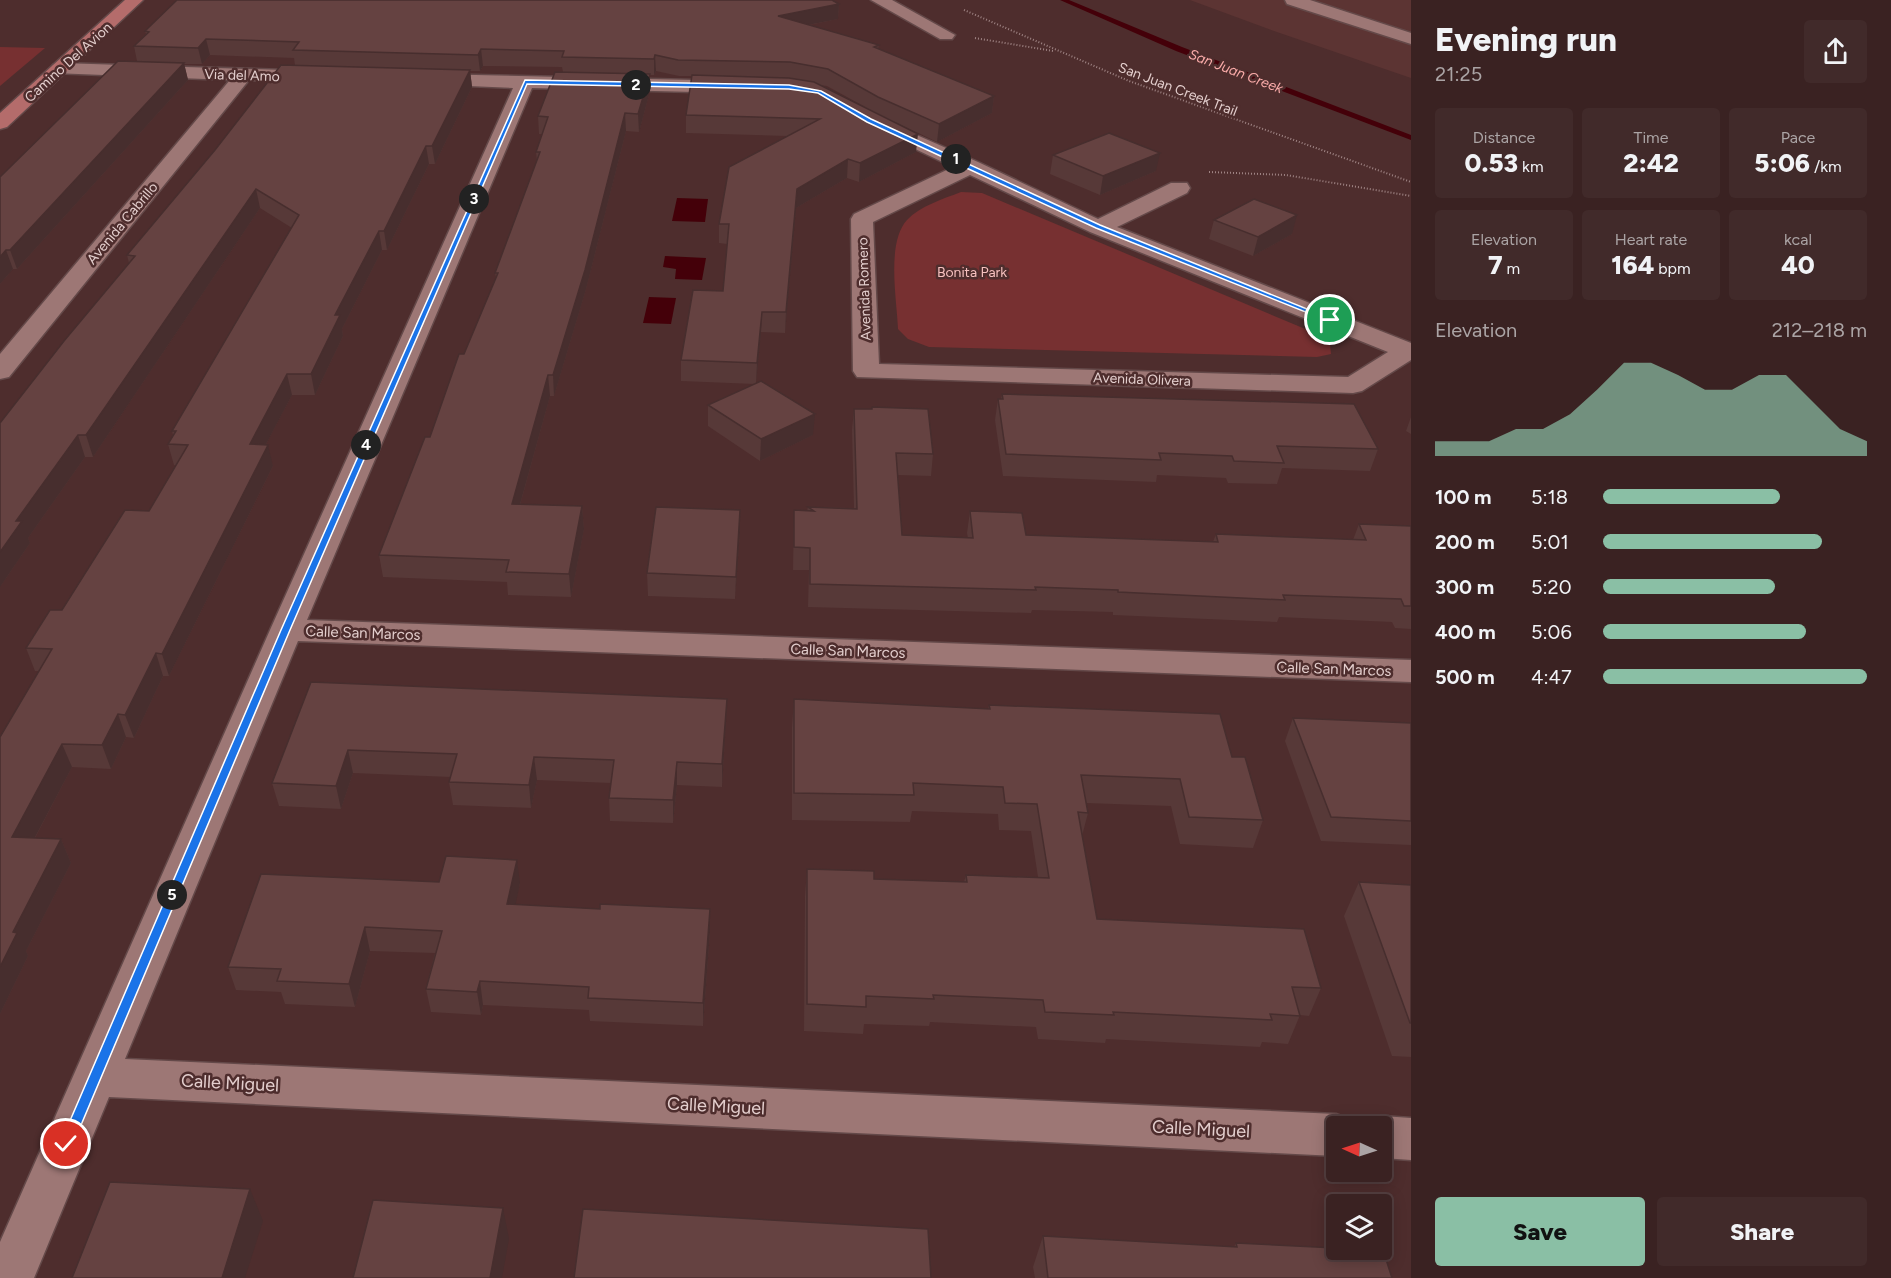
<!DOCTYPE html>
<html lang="en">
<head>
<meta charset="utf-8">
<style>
	:root { --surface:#3a2222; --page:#412a2a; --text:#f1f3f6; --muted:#aba4a5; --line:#543f40; --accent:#8abfa5 }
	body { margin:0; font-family:Figtree,sans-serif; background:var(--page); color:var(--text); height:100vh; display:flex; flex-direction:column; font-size:22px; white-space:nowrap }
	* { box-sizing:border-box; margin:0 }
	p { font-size:20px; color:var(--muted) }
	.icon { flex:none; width:33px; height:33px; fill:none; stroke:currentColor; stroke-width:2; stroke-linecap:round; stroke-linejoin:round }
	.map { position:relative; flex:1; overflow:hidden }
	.side { display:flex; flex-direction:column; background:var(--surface); width:480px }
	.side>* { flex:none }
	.needle { width:39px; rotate:273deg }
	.tools { position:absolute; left:1326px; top:1116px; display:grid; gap:12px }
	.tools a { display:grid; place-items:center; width:66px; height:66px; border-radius:6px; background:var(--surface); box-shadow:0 3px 15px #0003,0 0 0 2px var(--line); font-size:30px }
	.pin { position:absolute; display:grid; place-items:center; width:51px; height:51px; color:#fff; margin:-26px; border:3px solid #fff; border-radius:50%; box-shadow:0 2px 6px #0007 }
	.km { position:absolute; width:30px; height:30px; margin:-15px; border-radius:50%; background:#222; color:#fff; font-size:16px; line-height:30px; text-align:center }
	.round { display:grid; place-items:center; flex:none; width:63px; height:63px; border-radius:6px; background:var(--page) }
	.head { display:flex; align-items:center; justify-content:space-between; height:102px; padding:0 24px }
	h1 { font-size:33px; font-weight:800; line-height:45px }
	.metrics { display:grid; grid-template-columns:repeat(3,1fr); gap:9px; height:102px; padding:6px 24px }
	.metrics div { display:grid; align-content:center; border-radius:6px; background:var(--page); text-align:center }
	.metrics b { font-size:26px; font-weight:800 }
	.metrics small { font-size:16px; font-weight:400 }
	.metrics p { font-size:16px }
	.chart { height:168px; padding:12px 24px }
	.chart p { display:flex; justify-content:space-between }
	.chart svg { width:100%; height:108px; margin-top:6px; fill:var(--accent); opacity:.7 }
	.primary-button { display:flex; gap:12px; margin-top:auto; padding:12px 24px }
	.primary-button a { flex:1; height:69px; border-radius:6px; background:var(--accent); color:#111; font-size:24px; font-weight:800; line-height:69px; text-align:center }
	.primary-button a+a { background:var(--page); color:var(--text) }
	ul { padding:0 24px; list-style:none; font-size:20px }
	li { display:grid; grid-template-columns:96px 72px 1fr; align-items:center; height:45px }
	li i { height:15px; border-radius:8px; background:var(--accent) }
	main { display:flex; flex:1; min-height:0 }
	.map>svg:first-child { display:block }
</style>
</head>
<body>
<main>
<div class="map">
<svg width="1411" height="1278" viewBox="0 0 1411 1278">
	<rect width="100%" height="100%" fill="#4e2d2d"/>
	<path fill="#5c3433" d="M1190 0H1411V78L1274 31Z"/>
	<g fill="#773031">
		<path d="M0 47 45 48 0 86Z"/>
		<path d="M961 192 982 193 1322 336 1330 344 1331 354 1317 357 929 347 908 339 898 329C897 300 886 243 907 220 920 206 943 199 961 192Z"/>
	</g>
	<g fill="#440009">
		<path d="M677 198 708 199 705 222 672 221Z"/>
		<path d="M665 256 706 258 702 280 675 279 676 269 663 267Z"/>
		<path d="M649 297 676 298 671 324 643 323Z"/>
	</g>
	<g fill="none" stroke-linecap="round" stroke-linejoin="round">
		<path fill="#440009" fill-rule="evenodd" d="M1060 0H1069L1182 47 1411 135V140L1176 51Z"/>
		<g stroke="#644949" stroke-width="3">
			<g id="minor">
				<path d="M871 0H892L955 35 952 39H940Z"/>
				<path d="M1285 0H1310L1411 33V44L1287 4Z"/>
				<path d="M60 63 316 71 325 77 316 83 249 80 9 377 0 379V354L230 80 53 73 51 69 53 65Z"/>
				<path d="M428 74 736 81 745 87 736 93 532 88 307 620 1411 660V682L298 641 125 1059 1336 1114 1352 1120 1355 1126H1336V1156L109 1097 34 1278H0V1242L270 630 513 88 421 84 419 80Z"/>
				<path d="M878 118 978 162 1098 219 1171 183H1187L1190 188 1187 193 1117 227 1411 343V360L1362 391 1353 393 857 377 853 371 851 219 854 214 953 167 871 128 868 124 871 120ZM970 175 1090 232 1388 352 1348 377 879 364 873 222Z"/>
				<path d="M1382 1116 1411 1118V1160L1382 1158V1126H1364L1366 1122Z"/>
			</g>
		</g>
		<g stroke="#644949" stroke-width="3">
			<path id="major" d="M125 0H143L7 127 0 129V113Z"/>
		</g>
		<g stroke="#9f8484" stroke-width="2" stroke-dasharray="1 2" stroke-linecap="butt">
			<path d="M964 10 1129 81 1411 182"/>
			<path d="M975 38 1053 51"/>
			<path d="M1209 172 1286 175 1411 196"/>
		</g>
		<use href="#minor" fill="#9d7775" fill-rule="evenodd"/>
		<use href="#major" fill="#b46c6b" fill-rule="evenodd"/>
	</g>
	<g fill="#573938" fill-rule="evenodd">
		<path d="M839 4 838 19 809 25 879 45 878 49 994 96 992 113 937 142 893 121 916 152 859 182 847 178 796 208 785 333 761 332 756 383 813 435 760 461 708 426V405L755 384 681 381V360L723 291 727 244 719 243V224L787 136 686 133V115L692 76H679L656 71 654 75H650V91L639 132 626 131 586 289 554 396H550L520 505 582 506 584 529 571 597 508 595 507 582 383 577 379 555 430 437 496 277 495 273 537 161 536 152 542 134H539L538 116 563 72 562 67 483 66 480 71H470L472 87 435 164H429L387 250H382L342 329 343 336 315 395H292L266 444 273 466 169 676H163L134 738 126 737 111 769 72 767 35 838 61 839 71 863 26 951 28 956 0 1014V737L39 671H35L26 648 62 610 149 511 176 466 174 465 168 444 173 435 172 431 292 228 260 208 93 457H85L28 538 30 543 0 587 129 263 127 255 295 65 294 58 210 55 202 64H184L188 80 17 269H13L0 284V177L137 61 134 46 146 34 145 31ZM820 85 827 86 867 108Z"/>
		<path d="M1053 155 1156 171 1100 195 1050 174Z"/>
		<path d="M1214 220 1292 234 1253 256 1209 239Z"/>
		<path d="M1002 394 1378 449 1370 471 1282 468 1277 484 1228 483 1226 478 1157 475 1156 482 1003 476 995 420 998 399H1001Z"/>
		<path d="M854 409 933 454 931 476 898 475 902 535 968 538 967 533 970 511 1026 535 1213 542 1216 534 1353 540 1359 524 1411 526V629L1395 628 1392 622 1279 617 1277 622 1113 615V612L1032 610 1031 613 808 607 809 570H793L794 510 807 511 808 507 854 508 852 430Z"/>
		<path d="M1411 417V434L1406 431Z"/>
		<path d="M740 532 735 599 648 596 647 573Z"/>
		<path d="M311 682 727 699 726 722 722 787 677 785 673 823 610 821 609 798 611 783 537 780 531 808 453 805 449 782 451 777 353 773 341 809 279 806 272 783Z"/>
		<path d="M794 699 988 709 989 705 1232 757 1263 820 1253 848 1180 844 1171 806 1086 803 1088 813 1082 836 1097 919 1321 988 1309 1016 1300 1015 1288 1044 1262 1042 1260 1047 1106 1039 1105 1043 1038 1039 1036 1027 930 1022 929 1026 864 1024 863 1034 804 1031 805 896 807 869 874 879 964 882 966 875 1038 877 1031 831 999 830 998 814 912 811 910 822 792 820V727Z"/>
		<path d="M1293 718 1411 723V845L1321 841 1285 741Z"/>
		<path d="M439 882 520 883 515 904 710 932 703 1026 590 1021 589 1010 483 1005 481 1015 431 1012 426 989 435 953 370 951 355 1007 285 1004 281 992 236 990 228 967Z"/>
		<path d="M1359 882 1411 885V1057L1392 1056 1344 916Z"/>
		<path d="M1043 1236 1234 1247 1236 1243 1392 1278H1035L1033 1267Z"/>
	</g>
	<g fill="#472e2e">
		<path d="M839 4 838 19 777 31 778 16Z"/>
		<path d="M206 39 210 55 202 64 198 48Z"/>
		<path d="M481 49 483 66 480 71 478 55Z"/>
		<path d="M655 55 656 71 654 75V59Z"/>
		<path d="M184 63 188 80 17 269 10 250Z"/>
		<path d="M470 70 472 87 435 164 432 146Z"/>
		<path d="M650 74V91L639 132 638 114Z"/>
		<path d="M994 96 992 113 937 142 939 124Z"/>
		<path d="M625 113 626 131 586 289 554 396 553 375Z"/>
		<path d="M918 134 916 152 859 182 860 163Z"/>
		<path d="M426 146 429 164 387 250 384 231Z"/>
		<path d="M1160 153 1156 171 1100 195 1103 176Z"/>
		<path d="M848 159 847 178 796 208 785 333 786 312 797 189Z"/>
		<path d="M256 189 260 208 93 457 86 435Z"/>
		<path d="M1297 215 1292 234 1253 256 1258 237Z"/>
		<path d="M379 231 382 250 342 329 343 336 315 395 311 374 335 315Z"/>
		<path d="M6 250 13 269 0 284V257Z"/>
		<path d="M762 312 761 332 756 384 757 363Z"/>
		<path d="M287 374 292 395 255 465 250 444Z"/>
		<path d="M548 375 550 396 514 526 512 504Z"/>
		<path d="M815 414 813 435 760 461 761 439Z"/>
		<path d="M78 435 85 457 28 538 30 543 0 587V552L16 521Z"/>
		<path d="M268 445 273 466 169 676 162 654Z"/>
		<path d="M582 506 584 529 571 597 569 574Z"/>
		<path d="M740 510V532L735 599 736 577Z"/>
		<path d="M156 653 163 676 134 738 125 715Z"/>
		<path d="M727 699 726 722 722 787V764Z"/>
		<path d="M118 714 126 737 111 769 102 745Z"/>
		<path d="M62 744 72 767 23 860 12 837Z"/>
		<path d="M348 750 353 773 341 809 336 786Z"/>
		<path d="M534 757 537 780 531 808 529 785Z"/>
		<path d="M677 762V785L673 823V800Z"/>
		<path d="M61 839 71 863 26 951 28 956 0 1014V967L13 932Z"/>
		<path d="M517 860 520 883 511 927 507 904Z"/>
		<path d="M710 909V932L703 1026V1003Z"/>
		<path d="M365 927 370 951 355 1007 349 984Z"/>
		<path d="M480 981 483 1005 481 1015 477 992Z"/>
		<path d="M250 1189 263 1221 245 1278H222Z"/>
		<path d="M503 1208 509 1239 502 1278H490Z"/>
	</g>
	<g fill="#654241" stroke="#472e2e" stroke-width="1.5">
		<path d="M177 0H832L839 4 778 16 879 45 874 47 994 96 939 124 878 97 828 69 790 62 678 60 655 55 654 59 562 57 564 51 481 49 478 55 293 50 299 42 206 39 198 48 134 46 149 32 145 31Z"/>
		<path d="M118 61 184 63 10 250H6L0 257V177Z"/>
		<path d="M281 65 470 70 432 146H426L384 231H379L335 315H340L311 374H287L250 444 268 445 162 654 156 653 125 715 118 714 102 745 62 744 12 837 61 839 13 932 17 933 0 967V737L52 649 26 648 50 610H62L125 510 149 511 188 445 168 444 176 431H172L299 215 256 189 86 435H78L16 521H22L0 552V423L64 341 135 256 127 255 215 150Z"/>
		<path d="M555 72 650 74 638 114 625 113 585 270 553 375H548L512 504 582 506 569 574 506 572 509 560 379 555 425 437H430L459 354H464L498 273H495L540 152H536L548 117 538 116Z"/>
		<path d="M692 75 789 78 814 82 918 134 860 163 848 159 797 189 786 312H762L757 363 681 360 693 290 723 291 729 224H719L729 167 820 119 686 115Z"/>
		<path d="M1109 133 1160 153 1103 176 1053 155Z"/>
		<path d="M1254 199 1297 215 1258 237 1214 220Z"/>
		<path d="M761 381 815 414 761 439 708 405Z"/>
		<path d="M1002 394 1354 404 1378 449 1277 446 1284 463 1234 461 1232 456 1159 453 1161 460 1006 454 998 399H1003Z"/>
		<path d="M872 407 928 409 933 454 896 453 902 535 973 538 970 511 1022 513 1026 535 1218 542 1216 534 1366 540 1359 524 1411 526V606H1404L1401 599 1283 595 1285 600 1118 592V590L1035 587 1036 590 810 584V548L794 547V510L814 511 808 507 857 509 854 409H872Z"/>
		<path d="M656 507 740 510 736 577 647 573Z"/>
		<path d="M311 682 727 699 722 764 677 762 673 800 609 798 614 760 534 757 529 785 449 782 457 754 348 750 336 786 272 783Z"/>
		<path d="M794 699 990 709 989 705 1220 714 1232 757H1245L1263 820 1189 817 1180 779 1081 775 1088 813 1078 812 1097 919 1304 929 1321 988 1292 987 1300 1016 1270 1014 1272 1020 1113 1012 1114 1015 1045 1012 1043 1000 933 995 934 999 866 996V1007L807 1004V869L874 871V879L967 882 966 875 1049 878 1037 804 1005 803 1003 787 913 783 914 795 794 793Z"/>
		<path d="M1293 718 1411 723V821L1331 817Z"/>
		<path d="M446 856 517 860 507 904 600 909V904L710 909 703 1003 588 998 589 987 480 981 477 992 426 989 442 931 365 927 349 984 277 981 281 969 228 967 261 874 439 882Z"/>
		<path d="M1359 882 1411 885V1023H1410Z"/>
		<path d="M110 1182 250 1189 222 1278H72Z"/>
		<path d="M373 1200 503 1208 490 1278H353Z"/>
		<path d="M583 1209 928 1229 931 1278H574Z"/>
		<path d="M1043 1236 1237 1247 1236 1243 1336 1248V1250H1383L1392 1278H1048Z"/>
	</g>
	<path fill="#1a73e8" stroke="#fff" stroke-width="1.5" d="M525 80 789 85 821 91 871 119 1100 225 1334 320 1328 321 1096 228 867 122 818 93 789 89 527 84 290 630 73 1144 66 1150 62 1148 60 1144 281 630Z"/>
	<g text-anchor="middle" stroke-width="5" stroke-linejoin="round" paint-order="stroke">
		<g font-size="14" fill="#e4cfce" stroke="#4e2d2d">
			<text transform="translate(68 62) rotate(-42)" y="5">Camino Del Avion</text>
			<text transform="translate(242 75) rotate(2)" y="5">Via del Amo</text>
			<text transform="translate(1178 89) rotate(21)" y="5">San Juan Creek Trail</text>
			<text transform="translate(122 223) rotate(-50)" y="5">Avenida Cabrillo</text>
			<text transform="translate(864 289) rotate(-92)" y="5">Avenida Romero</text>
			<text transform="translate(1142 379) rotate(2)" y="5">Avenida Olivera</text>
		</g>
		<g font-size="14" font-style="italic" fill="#faaba9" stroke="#4e2d2d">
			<text transform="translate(1236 71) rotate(21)" y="5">San Juan Creek</text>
		</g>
		<g font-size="14" fill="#f7c1bf" stroke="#4e2d2d">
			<text x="972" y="277">Bonita Park</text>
		</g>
		<g font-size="15" fill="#e4cfce" stroke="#4e2d2d">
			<text transform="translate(363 633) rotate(2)" y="5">Calle San Marcos</text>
			<text transform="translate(848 651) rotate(2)" y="5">Calle San Marcos</text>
			<text transform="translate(1334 669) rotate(2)" y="5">Calle San Marcos</text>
		</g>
		<g font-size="18" fill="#e4cfce" stroke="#4e2d2d">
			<text transform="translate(230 1083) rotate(3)" y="6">Calle Miguel</text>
			<text transform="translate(716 1106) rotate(3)" y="6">Calle Miguel</text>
			<text transform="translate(1201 1129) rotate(3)" y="6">Calle Miguel</text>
		</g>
	</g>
</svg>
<div class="tools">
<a><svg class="needle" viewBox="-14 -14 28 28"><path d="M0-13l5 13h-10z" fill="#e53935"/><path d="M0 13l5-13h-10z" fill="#aba4a5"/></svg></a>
<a><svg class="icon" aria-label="layers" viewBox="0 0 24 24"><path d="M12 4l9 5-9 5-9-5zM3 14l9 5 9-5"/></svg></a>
</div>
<div class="pin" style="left:1330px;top:320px;background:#1e9e55"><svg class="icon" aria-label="arrive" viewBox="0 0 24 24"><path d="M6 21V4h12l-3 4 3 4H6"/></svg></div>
<div class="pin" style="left:66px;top:1144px;background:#d93025"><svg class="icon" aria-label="check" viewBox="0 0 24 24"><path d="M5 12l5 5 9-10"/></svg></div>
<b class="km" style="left:956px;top:159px">1</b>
<b class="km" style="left:636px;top:85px">2</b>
<b class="km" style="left:474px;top:199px">3</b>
<b class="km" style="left:366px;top:445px">4</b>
<b class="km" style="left:172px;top:895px">5</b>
</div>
<section class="side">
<div class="head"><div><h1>Evening run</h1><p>21:25</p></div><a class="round"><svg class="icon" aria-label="share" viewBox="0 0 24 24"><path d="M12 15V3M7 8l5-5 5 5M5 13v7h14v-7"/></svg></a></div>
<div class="metrics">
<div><p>Distance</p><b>0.53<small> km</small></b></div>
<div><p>Time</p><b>2:42</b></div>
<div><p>Pace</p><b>5:06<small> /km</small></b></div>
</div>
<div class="metrics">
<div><p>Elevation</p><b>7<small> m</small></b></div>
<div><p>Heart rate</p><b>164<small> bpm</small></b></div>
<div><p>kcal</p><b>40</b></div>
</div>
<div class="chart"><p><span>Elevation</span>212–218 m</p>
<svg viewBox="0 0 160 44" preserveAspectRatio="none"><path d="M0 44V38L10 38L20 38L30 33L40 33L50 27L60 17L70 6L80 6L90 11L100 17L110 17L120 11L130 11L140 22L150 33L160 38V44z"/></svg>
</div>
<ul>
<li><b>100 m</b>5:18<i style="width:67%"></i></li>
<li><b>200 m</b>5:01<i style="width:83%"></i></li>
<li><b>300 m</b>5:20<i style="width:65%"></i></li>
<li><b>400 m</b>5:06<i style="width:77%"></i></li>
<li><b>500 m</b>4:47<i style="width:100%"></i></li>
</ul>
<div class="primary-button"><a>Save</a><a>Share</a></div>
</section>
</main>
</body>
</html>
